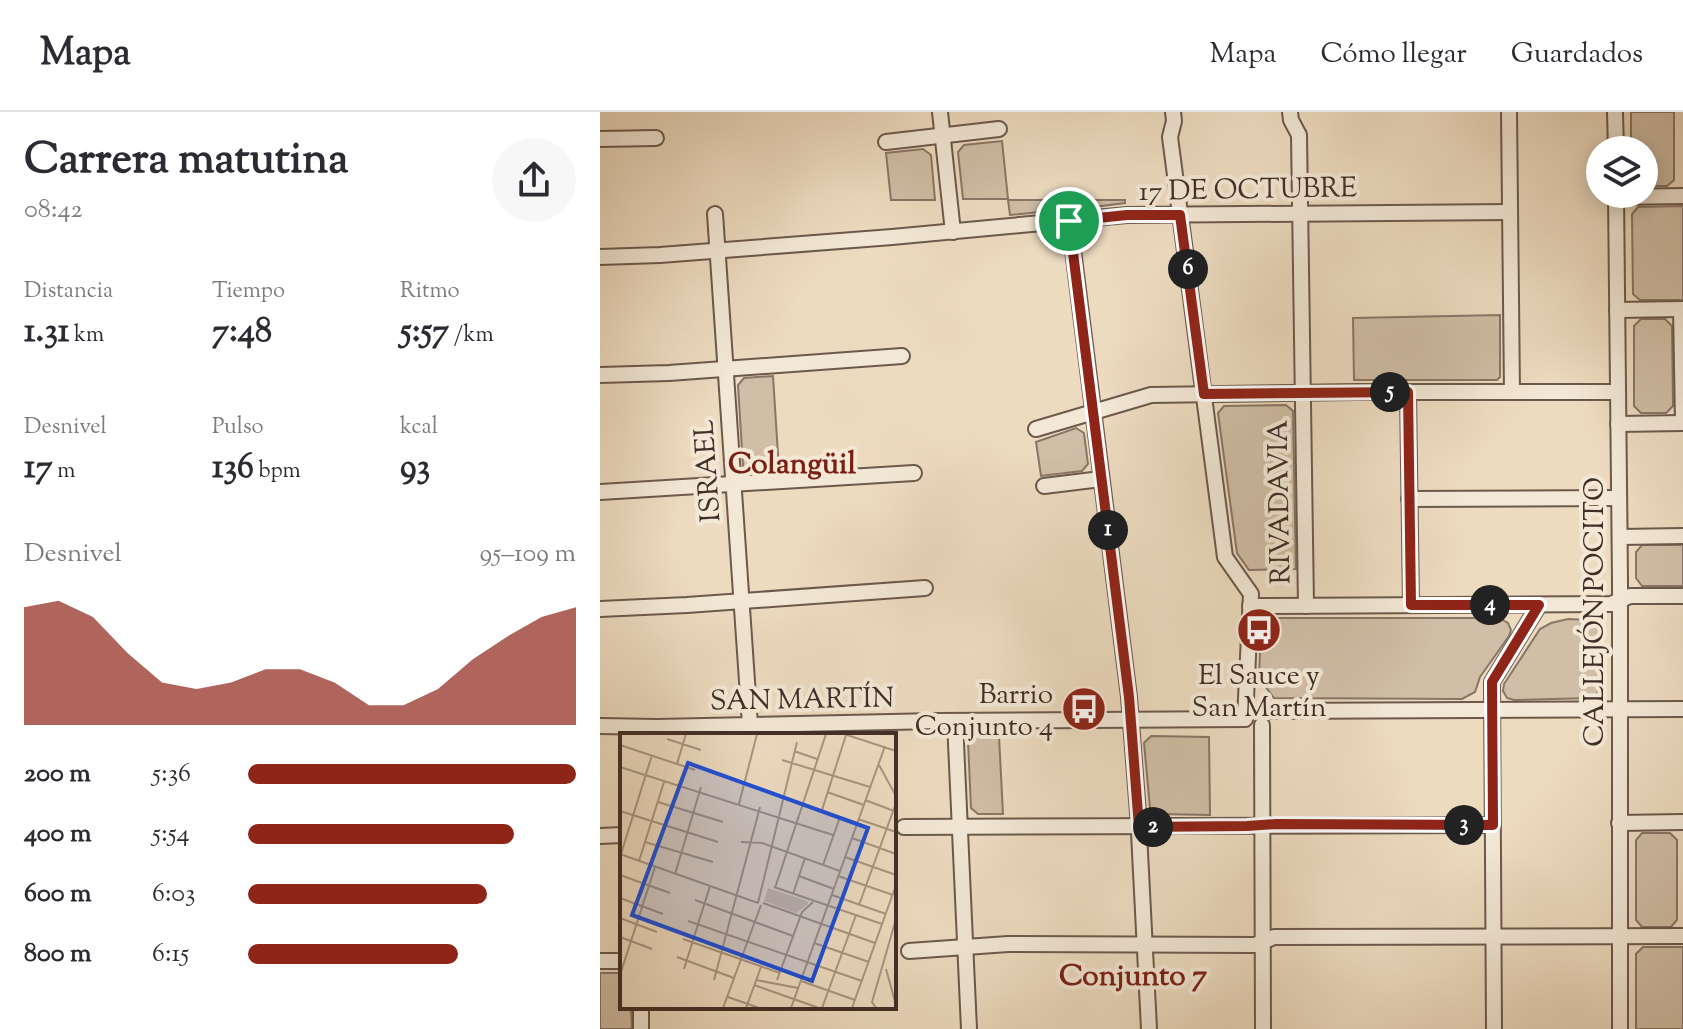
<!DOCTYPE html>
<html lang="es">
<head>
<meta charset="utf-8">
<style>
	:root { --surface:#fff; --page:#f7f7f7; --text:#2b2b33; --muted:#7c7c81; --line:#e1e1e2; --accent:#8f2418 }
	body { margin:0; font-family:"Sorts Mill Goudy",serif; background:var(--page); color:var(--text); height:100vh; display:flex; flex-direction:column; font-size:30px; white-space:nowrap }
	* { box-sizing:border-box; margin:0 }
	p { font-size:26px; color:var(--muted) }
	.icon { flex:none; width:44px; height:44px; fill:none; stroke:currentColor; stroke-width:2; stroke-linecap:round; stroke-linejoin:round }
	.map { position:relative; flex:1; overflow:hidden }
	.panel { display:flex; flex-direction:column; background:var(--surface); width:600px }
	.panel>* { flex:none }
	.fabs { position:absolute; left:986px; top:24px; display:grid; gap:16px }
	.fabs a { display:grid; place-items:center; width:72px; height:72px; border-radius:50%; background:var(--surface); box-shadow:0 4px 20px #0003; font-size:40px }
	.pin { position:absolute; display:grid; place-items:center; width:68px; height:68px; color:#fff; margin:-34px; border:4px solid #fff; border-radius:50%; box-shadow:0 2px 8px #0007 }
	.km { position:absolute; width:40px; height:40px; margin:-20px; border-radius:50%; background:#222; color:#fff; font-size:22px; line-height:40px; text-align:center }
	.round { display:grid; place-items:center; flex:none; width:84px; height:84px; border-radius:42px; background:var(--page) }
	.headline { display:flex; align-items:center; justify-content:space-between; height:136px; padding:0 24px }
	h1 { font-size:44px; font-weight:700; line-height:60px }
	.figures { display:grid; grid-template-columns:repeat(3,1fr); gap:12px; height:136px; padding:8px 24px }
	.figures div { display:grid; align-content:center }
	.figures b { font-size:34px; font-weight:700 }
	.figures small { font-size:22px; font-weight:400 }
	.figures p { font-size:22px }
	.chart { height:224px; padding:16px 24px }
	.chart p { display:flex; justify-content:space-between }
	.chart svg { width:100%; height:144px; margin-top:8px; fill:var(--accent); opacity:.7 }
	ul { padding:0 24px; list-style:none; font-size:26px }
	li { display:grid; grid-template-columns:128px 96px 1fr; align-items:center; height:60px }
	li i { height:20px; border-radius:10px; background:var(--accent) }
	header { display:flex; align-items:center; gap:48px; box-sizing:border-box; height:112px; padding:0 40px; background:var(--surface); border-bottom:2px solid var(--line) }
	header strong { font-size:38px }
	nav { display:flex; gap:44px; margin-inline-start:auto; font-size:28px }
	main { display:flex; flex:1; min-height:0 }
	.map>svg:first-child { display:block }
</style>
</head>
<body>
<header>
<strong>Mapa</strong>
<nav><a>Mapa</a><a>Cómo llegar</a><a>Guardados</a></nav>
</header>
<main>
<section class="panel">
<div class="headline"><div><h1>Carrera matutina</h1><p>08:42</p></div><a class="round"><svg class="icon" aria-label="share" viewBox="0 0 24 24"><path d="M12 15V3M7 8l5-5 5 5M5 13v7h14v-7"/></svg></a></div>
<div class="figures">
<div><p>Distancia</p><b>1.31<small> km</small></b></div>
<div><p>Tiempo</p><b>7:48</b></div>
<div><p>Ritmo</p><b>5:57<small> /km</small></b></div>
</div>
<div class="figures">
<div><p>Desnivel</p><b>17<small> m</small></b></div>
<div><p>Pulso</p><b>136<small> bpm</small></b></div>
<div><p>kcal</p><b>93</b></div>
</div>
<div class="chart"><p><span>Desnivel</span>95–109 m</p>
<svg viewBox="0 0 160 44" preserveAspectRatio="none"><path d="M0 44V8L10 6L20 11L30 22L40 31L50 33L60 31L70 27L80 27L90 31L100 38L110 38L120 33L130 24L140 17L150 11L160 8V44z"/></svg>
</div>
<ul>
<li><b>200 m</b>5:36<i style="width:100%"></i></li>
<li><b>400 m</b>5:54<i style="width:81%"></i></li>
<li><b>600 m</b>6:03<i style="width:73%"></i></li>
<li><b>800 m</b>6:15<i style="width:64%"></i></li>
</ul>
</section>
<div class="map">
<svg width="1083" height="917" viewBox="0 0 1083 917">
	<rect width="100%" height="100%" fill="#eddbc0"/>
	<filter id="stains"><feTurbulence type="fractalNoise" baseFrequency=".0025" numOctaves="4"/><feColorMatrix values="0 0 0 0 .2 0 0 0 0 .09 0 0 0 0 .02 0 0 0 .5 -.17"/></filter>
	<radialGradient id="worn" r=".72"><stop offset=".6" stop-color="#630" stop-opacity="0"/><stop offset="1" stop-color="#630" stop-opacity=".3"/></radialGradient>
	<g fill="#d0bea6" stroke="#887666" stroke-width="2">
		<path d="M1031 0H1074V68L1067 74H1044V38H1031Z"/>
		<path d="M402 29 408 87H363L358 40 364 33Z"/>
		<path d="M323 37 331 43 335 88H291L286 41Z"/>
		<path d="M408 88H455V92L449 99 410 103Z"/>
		<path d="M478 88H525V91L486 96Z"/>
		<path d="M1083 94V188H1040L1033 182 1032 102 1038 95Z"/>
		<path d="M900 203V265L897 268H754L753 206Z"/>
		<path d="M1041 207H1065L1072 214 1073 294 1066 301H1041L1034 294V214Z"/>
		<path d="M173 264 179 358 150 360 143 354 138 273 144 266Z"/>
		<path d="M686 293 693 299 696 457 649 458 637 441 618 301 624 294Z"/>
		<path d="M476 316 484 321 488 352 482 359 441 364 436 330Z"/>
		<path d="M1042 433H1083V474H1042L1036 466V440Z"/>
		<path d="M669 506H899L908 511 911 518 909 524 880 565 875 580 862 587 674 586 659 566 661 513Z"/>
		<path d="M968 507C982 507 993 507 1000 520L999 579 993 586 914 588 907 586 903 579 904 572 940 517 951 511Z"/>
		<path d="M374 624H399L403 702H378L371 696 368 630Z"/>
		<path d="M551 624 609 625 610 703 557 702 550 696 544 631Z"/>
		<path d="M1042 721H1070L1077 728V808L1071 815H1042L1036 808V728Z"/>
		<path d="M1043 835H1083V917H1036V842Z"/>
		<path d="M0 861H22V895H31L32 917H0Z"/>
	</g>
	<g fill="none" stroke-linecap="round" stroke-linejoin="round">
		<g stroke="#6c594c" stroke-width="18">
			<g id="minor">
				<path d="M340 0 353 120"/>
				<path d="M573 0 574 9 570 25 625 445 651 482 645 607"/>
				<path d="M690 0 691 8 699 23 706 494"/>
				<path d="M909 0 912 280"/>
				<path d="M1015 0 1016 38"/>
				<path d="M0 27 56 26"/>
				<path d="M286 30 399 17"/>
				<path d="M1016 82 1020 468V917"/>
				<path d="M1016 85 1083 84"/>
				<path d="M467 90 529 585 538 701 549 917"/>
				<path d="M115 102 150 613"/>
				<path d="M0 145 60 143 292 125 527 103 910 100"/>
				<path d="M1081 197 1083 311"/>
				<path d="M1017 198 1083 197"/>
				<path d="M0 263 69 261 302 244"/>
				<path d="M808 280 811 493"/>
				<path d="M1018 312 1083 311"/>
				<path d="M436 317 551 283 755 280H1018"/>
				<path d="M444 374 501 367"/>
				<path d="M0 380 314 361"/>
				<path d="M809 387 1019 386"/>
				<path d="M1020 425 1083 424"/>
				<path d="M650 494 1011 492 1030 484H1083"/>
				<path d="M0 497 87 493 325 476"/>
				<path d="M669 599 1083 597"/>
				<path d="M355 609 369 917"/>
				<path d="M662 613 663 917"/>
				<path d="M0 614 57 615 337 609 645 607"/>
				<path d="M1019 711 1083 710"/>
				<path d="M304 715 893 713"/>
				<path d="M0 724 22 723"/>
				<path d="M309 839 408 832 655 833 674 825 1083 824"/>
				<path d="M0 849H22"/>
				<path d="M41 895V917"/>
				<path d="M894 917 892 570 939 493"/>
			</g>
		</g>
		<use href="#minor" stroke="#f3e8d6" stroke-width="14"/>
	</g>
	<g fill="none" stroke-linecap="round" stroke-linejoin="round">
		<g stroke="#fff" stroke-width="16">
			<path id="route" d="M527 103H580L604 282 808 280 811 493H939L892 570 893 713 676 712 647 714 539 715 529 585 469 109Z"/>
		</g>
		<use href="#route" stroke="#8f2418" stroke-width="10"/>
	</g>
	<defs>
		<g id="bus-disc" transform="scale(2.3)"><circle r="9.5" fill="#8f2418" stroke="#f3e8d6"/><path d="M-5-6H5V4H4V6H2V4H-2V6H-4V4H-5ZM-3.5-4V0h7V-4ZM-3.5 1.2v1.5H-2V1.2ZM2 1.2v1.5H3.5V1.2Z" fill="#fff"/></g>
	</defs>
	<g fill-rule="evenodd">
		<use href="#bus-disc" x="659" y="518"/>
		<use href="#bus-disc" x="484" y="597"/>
	</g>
	<g text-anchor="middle" stroke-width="8" stroke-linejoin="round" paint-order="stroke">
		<g font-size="28" fill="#412e26" stroke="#f3e8d6">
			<text transform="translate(648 76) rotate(-1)" y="10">17 DE OCTUBRE</text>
			<text transform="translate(106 359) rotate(-94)" y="10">ISRAEL</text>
			<text transform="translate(678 390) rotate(-91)" y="10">RIVADAVIA</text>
			<text transform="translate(993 500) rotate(-90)" y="10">CALLEJÓN POCITO</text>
			<text transform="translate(202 586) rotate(-1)" y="10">SAN MARTÍN</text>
		</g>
		<g font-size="28" fill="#412e26" stroke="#f3e8d6">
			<text x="659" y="572">El Sauce y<tspan x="659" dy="32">San Martín</tspan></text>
			<text x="453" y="591" text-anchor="end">Barrio<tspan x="453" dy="32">Conjunto 4</tspan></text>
		</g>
		<g font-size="30" font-weight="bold" fill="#7a1f14" stroke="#f3e8d6">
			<text x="192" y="361">Colangüil</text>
			<text x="533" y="873">Conjunto 7</text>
		</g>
	</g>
	<g transform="translate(20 621)">
		<rect width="276" height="276" fill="#eddbc0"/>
		<path d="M148 155 187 168 188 171 176 180 144 168Z" fill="#d0bea6"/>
		<path fill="none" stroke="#a89682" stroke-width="2" d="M224 1 276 18M47 6 81 17M0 12 75 37M174 18 197 26M162 27 250 54M57 31 66 1M259 32 276 63M0 34 213 102M207 59 244 72M154 61 237 90M245 67 274 78M38 69 103 89M119 71 137 1M202 77 226 2M0 78 98 109M238 86 276 99M232 105 276 121M25 109 93 129M121 109 142 110 220 138M0 121 138 170M1 121 32 22M225 124 276 142M19 128 44 49M203 132 220 84M55 141 81 54M0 142 50 160M179 143 214 156M218 143 273 162M154 154 262 191M155 155 206 1M173 161 185 125M212 162 266 181M0 165 43 181M75 167 173 203M138 170 177 9M143 170 255 210M239 172 276 70M0 185 37 199M68 188 242 248M0 204 32 216M63 206 160 240M194 210 249 229M57 224 114 245M64 236 90 153M266 236 276 272M0 242 35 134M94 247 140 74M136 247 178 255M157 247 182 179 193 169M181 248 235 267M134 252 199 275M108 264 139 275M103 275 141 172M126 275 141 234M171 275 265 13M202 275 236 182M232 275 276 152M256 275 252 269 276 186"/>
		<path fill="#1d4ed8" fill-opacity="0.15" stroke="#1d4ed8" stroke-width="4" d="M68 30 248 95 192 248 12 182Z"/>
		<rect width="276" height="276" fill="none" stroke="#412e26" stroke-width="4"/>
	</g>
	<rect width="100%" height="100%" filter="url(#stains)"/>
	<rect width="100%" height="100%" fill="url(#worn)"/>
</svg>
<div class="fabs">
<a><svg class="icon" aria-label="layers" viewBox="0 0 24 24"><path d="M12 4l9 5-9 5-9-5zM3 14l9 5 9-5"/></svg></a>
</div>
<div class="pin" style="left:469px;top:109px;background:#1e9e55"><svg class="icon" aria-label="arrive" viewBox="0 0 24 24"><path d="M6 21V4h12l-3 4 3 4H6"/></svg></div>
<b class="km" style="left:508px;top:418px">1</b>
<b class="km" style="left:553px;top:715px">2</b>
<b class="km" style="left:864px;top:713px">3</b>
<b class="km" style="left:890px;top:493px">4</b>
<b class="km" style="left:790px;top:280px">5</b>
<b class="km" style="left:588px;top:157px">6</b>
</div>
</main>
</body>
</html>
